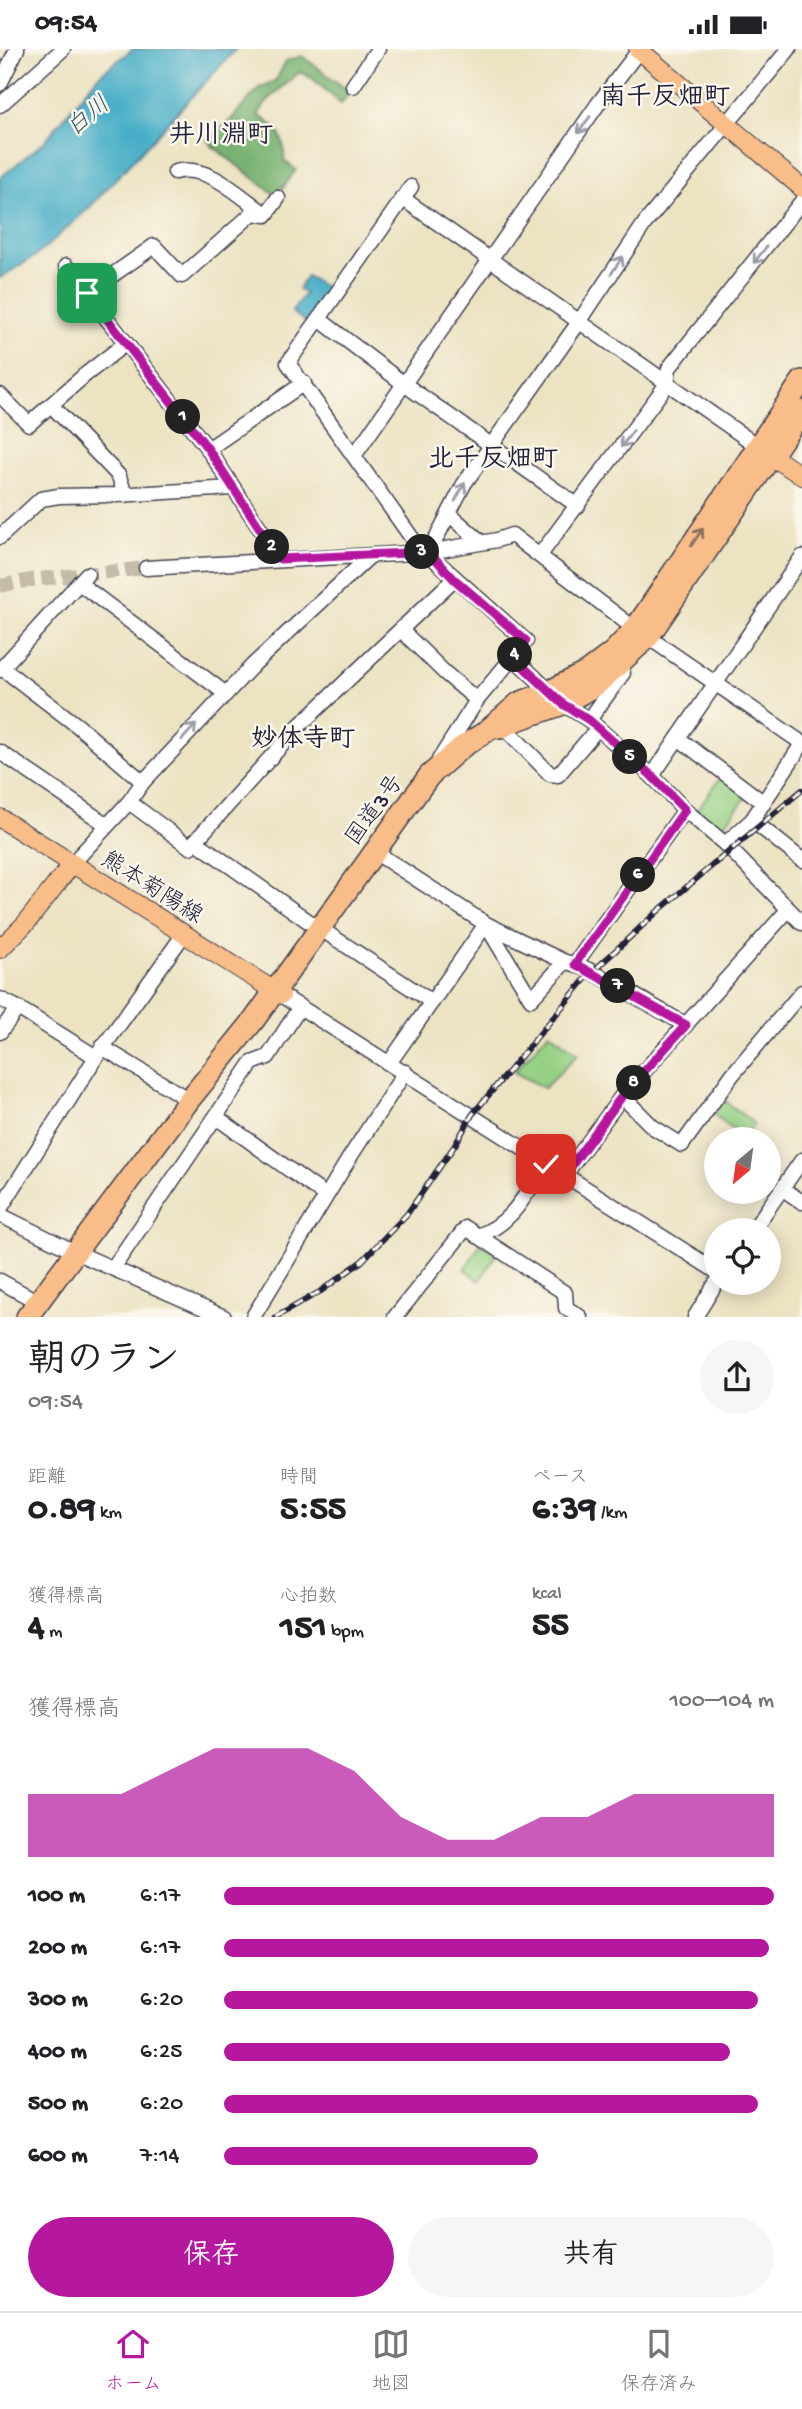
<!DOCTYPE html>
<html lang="ja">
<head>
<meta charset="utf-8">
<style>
	:root { --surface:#fff; --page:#f6f6f6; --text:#202124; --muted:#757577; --line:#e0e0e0; --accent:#b5179e }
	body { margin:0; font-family:"Gochi Hand","Klee One",sans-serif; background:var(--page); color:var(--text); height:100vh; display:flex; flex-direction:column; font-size:26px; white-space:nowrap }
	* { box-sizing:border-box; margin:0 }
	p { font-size:23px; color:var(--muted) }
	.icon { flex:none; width:38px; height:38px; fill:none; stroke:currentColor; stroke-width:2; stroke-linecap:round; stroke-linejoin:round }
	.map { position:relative; height:1268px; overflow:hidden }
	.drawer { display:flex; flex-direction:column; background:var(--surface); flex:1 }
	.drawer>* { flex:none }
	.needle { width:46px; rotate:209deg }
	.fabs { position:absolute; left:704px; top:1078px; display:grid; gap:14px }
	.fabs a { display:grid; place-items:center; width:77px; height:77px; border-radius:50%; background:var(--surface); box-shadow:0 4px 18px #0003; font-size:35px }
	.pin { position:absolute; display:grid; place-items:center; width:60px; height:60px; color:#fff; margin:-30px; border-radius:14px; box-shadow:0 4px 10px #0006 }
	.km { position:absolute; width:35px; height:35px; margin:-18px; border-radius:50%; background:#222; color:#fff; font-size:19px; line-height:35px; text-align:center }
	.round { display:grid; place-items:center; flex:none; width:74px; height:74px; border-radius:37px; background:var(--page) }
	.summary { display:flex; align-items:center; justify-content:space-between; height:119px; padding:0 28px }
	h1 { font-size:38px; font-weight:800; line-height:52px }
	.metrics { display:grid; grid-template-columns:repeat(3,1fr); gap:10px; height:119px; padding:7px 28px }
	.metrics div { display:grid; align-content:center }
	.metrics b { font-size:35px; font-weight:800 }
	.metrics small { font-size:19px; font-weight:400 }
	.metrics p { font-size:19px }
	.chart { height:196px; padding:14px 28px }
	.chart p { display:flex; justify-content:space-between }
	.chart svg { width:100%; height:126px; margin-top:7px; fill:var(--accent); opacity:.7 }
	.cta { display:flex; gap:14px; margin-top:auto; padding:14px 28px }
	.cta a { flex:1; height:80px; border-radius:42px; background:var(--accent); color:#fff; font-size:28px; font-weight:800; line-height:80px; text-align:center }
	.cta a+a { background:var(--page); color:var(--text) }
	ul { padding:0 28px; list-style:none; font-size:23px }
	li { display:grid; grid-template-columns:112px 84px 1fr; align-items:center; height:52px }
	li i { height:18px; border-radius:9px; background:var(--accent) }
	.status { display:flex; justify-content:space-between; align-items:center; height:49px; padding:0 35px; background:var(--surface); direction:ltr }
	.status svg { height:19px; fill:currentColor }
	.tabs { display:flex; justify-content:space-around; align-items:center; height:98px; border-top:2px solid var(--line); background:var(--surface); font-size:19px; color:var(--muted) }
	.tabs a { display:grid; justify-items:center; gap:4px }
	.tabs .selected { color:var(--accent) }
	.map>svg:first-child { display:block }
</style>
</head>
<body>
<div class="status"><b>09:54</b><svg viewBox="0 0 49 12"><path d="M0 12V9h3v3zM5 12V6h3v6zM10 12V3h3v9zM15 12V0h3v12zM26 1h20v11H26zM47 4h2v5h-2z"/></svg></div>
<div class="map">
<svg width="802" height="1268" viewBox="0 0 802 1268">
	<rect width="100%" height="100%" fill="#fbf7ec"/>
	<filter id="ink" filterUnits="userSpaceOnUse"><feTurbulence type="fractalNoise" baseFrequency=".0143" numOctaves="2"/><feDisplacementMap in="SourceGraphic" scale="14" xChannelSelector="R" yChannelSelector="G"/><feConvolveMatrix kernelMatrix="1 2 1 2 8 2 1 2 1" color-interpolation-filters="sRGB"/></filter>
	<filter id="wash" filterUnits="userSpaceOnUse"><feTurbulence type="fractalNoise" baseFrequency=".00686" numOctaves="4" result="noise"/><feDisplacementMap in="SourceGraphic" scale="28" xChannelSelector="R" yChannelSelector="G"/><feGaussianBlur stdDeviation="1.57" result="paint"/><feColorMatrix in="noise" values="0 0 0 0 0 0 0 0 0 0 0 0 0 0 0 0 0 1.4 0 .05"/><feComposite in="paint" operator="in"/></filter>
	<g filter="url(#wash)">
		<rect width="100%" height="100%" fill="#ece3c3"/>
		<g fill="#97d185" stroke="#5c7a60" stroke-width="2">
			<path d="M722 727 748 746 718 783 695 763Z"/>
			<path d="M549 983 578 1005 544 1039 514 1023Z"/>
			<path d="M720 1048 754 1075 744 1090 710 1062Z"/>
			<path d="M481 1194 497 1205 479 1232 465 1220Z"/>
		</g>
		<path fill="#79b372" stroke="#4e6a56" stroke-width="2" d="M302 7 350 43 341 55 312 29 299 23C284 39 270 45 258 66 276 77 286 87 284 111L296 121 279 144H273L211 96 207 91 228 74 259 39 276 31 286 12Z"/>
		<g fill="#47aec7" stroke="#346881" stroke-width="2">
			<path d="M133 0H236L90 158 37 206 0 229V129L44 93 98 27Z"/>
			<path d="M307 227 329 241 307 274 292 263 305 244 298 240Z"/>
		</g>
	</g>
	<g filter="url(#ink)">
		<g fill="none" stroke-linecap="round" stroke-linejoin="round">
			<path stroke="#c4bca8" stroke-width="14" stroke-dasharray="14 7" stroke-linecap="butt" d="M0 537 30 531 146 519"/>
			<g stroke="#403f4f" stroke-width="17">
				<g id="minor">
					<path d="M0 35 17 0"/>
					<path d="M353 37 378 0"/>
					<path d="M0 56 63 0"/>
					<path d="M175 123C207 114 240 147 265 165"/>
					<path d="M411 138 288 314 414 492 526 592 513 608 563 655 589 671 652 727 685 761 725 795 802 874"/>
					<path d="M278 149 266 166 253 164 182 227 154 197 87 244 208 400 280 510"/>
					<path d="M402 149 759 398"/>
					<path d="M66 217 87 244"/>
					<path d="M319 270 404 335 578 457"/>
					<path d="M0 346 29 375 85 326 126 294"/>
					<path d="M52 357 119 427 125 446"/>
					<path d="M208 400 304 334"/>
					<path d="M354 407 598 55 640 0"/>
					<path d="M449 465 481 493"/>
					<path d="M0 488 41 450 59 447 116 446 233 439"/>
					<path d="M429 503 464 435 579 273 645 174 789 0"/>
					<path d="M540 506 667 335 669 319 802 152"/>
					<path d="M146 519 429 503 497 491 512 486 635 580"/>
					<path d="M79 534 226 645"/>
					<path d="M401 581 445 624 477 651"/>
					<path d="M648 588 802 694"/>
					<path d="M2 619 78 677 143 733"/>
					<path d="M0 621 87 525"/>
					<path d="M589 671 623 624 621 614"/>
					<path d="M504 678 550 725 558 726 598 679"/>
					<path d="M678 689 764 754"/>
					<path d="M0 703 107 776"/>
					<path d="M439 711 477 651 513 608"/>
					<path d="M652 727 802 508"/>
					<path d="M129 753 190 798 299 677 454 530"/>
					<path d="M752 771 802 811"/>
					<path d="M195 792 318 879"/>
					<path d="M725 795 752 771 802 695"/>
					<path d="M381 807 486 875 565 913 575 915 593 923 686 976"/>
					<path d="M72 815 129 753 143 733 253 616 370 507"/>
					<path d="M487 877 531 950 565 913"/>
					<path d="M327 884 432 953"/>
					<path d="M575 915 685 761"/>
					<path d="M281 946 716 1222"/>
					<path d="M0 950 18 959 96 1008"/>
					<path d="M0 983 18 959"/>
					<path d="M102 998 189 1051"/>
					<path d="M390 1013 486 875"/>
					<path d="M622 1047 653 1078 682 1096 732 1026 802 943"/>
					<path d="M216 1068 326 1147"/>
					<path d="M564 1127 622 1047 788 861"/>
					<path d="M783 1140 802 1153"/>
					<path d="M0 1160 96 1008 184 885"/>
					<path d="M0 1166 75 1203 224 1268"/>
					<path d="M753 1181 802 1111"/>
					<path d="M477 1187C512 1176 526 1144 546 1115"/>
					<path d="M113 1219 252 1014 268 1008 300 958"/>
					<path d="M0 1232 38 1253"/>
					<path d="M253 1268 350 1108 405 1023"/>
					<path d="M395 1268 466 1179 565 1244 566 1259 580 1268"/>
					<path d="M695 1268 716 1234"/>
				</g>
			</g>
			<g stroke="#403f4f" stroke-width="20">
				<g id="major">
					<path d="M638 0 802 139"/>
					<path d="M761 400 802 427"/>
					<path d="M0 769 281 946"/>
					<path d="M0 900 26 874 72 815"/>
				</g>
			</g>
			<g stroke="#403f4f" stroke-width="24">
				<g id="highway">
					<path d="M501 679 514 672 563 655 596 636 648 588 802 362"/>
					<path d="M27 1268 189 1051 254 971 429 727 462 698 487 682 519 654 550 642 587 623 613 603 635 580 802 332"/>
				</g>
			</g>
			<use href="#minor" stroke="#fff" stroke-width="14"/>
			<use href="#major" stroke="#f8bd88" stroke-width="18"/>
			<use href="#highway" stroke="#f8bd88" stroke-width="21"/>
			<g stroke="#22223b" stroke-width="6">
				<path id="rail" d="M276 1268 321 1242 362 1212 407 1165 455 1096 472 1066 587 928 657 863 802 741"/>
			</g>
			<use href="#rail" stroke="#fbf7ec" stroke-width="3.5" stroke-dasharray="10" stroke-linecap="butt"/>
		</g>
		<defs><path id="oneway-shaft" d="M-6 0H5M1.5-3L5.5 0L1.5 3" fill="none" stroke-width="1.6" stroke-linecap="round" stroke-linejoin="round" transform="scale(1.75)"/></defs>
		<g stroke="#9c9ca7">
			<use href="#oneway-shaft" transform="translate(584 76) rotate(125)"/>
			<use href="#oneway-shaft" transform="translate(760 206) rotate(128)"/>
			<use href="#oneway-shaft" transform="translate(617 216) rotate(-57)"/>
			<use href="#oneway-shaft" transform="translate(627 390) rotate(126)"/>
			<use href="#oneway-shaft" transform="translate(460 443) rotate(-62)"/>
			<use href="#oneway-shaft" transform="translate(189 683) rotate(-47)"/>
		</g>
		<use stroke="#8d7062" href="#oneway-shaft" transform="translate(697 488) rotate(-56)"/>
	</g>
	<g fill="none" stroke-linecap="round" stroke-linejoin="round" filter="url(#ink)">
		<g stroke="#fff" stroke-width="14">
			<path id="route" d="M87 244 208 400 280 510 429 503 454 530 526 592 513 608 563 655 589 671 652 727 685 761 575 915 686 976 622 1047 564 1127 546 1115"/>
		</g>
		<use href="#route" stroke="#b5179e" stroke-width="9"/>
	</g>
	<g text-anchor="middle" stroke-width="5" stroke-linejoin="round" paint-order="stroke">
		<g font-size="23" fill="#22223b" stroke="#fbf7ec">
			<text transform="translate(373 760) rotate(-54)" y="8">国道3号</text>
			<text transform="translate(153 837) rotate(32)" y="8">熊本菊陽線</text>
		</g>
		<g font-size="24" font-style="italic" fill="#315a73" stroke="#fbf7ec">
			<text transform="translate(87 66) rotate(-40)" y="8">白川</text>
		</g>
		<g font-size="26" font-weight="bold" fill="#22223b" stroke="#fbf7ec">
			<text x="665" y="55">南千反畑町</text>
			<text x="221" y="93">井川淵町</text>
			<text x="493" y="417">北千反畑町</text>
			<text x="303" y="697">妙体寺町</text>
		</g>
	</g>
</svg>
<div class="fabs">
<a><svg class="needle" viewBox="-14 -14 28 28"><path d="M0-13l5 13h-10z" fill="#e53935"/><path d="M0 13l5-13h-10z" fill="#757577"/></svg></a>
<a><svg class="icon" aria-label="locate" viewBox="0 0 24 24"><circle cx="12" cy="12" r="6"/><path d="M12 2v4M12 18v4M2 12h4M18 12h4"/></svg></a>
</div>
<div class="pin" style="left:87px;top:244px;background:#1e9e55"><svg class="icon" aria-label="arrive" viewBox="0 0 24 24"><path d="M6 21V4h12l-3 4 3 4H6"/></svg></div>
<div class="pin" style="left:546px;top:1115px;background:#d93025"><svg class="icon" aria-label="check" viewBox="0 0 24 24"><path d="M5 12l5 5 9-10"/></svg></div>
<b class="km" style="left:183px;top:368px">1</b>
<b class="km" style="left:272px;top:498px">2</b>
<b class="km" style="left:422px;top:503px">3</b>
<b class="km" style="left:515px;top:606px">4</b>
<b class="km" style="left:630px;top:708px">5</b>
<b class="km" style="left:638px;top:826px">6</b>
<b class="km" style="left:618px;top:937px">7</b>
<b class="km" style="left:634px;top:1034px">8</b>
</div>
<section class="drawer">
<div class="summary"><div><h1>朝のラン</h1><p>09:54</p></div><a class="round"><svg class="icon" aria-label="share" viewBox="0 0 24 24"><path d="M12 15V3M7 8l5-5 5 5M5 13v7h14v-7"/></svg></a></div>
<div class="metrics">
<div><p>距離</p><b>0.89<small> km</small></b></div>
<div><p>時間</p><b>5:55</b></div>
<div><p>ペース</p><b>6:39<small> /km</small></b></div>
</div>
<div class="metrics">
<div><p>獲得標高</p><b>4<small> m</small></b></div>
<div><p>心拍数</p><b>151<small> bpm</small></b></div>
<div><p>kcal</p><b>55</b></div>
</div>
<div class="chart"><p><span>獲得標高</span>100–104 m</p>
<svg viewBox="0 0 160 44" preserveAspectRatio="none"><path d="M0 44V22L10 22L20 22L30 14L40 6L50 6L60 6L70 14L80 30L90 38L100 38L110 30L120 30L130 22L140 22L150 22L160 22V44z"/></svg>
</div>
<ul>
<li><b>100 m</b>6:17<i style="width:100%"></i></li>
<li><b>200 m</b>6:17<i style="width:99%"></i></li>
<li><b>300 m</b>6:20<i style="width:97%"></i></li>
<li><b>400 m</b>6:25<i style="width:92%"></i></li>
<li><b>500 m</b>6:20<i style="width:97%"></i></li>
<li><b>600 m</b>7:14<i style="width:57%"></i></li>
</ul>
<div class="cta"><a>保存</a><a>共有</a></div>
</section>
<nav class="tabs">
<a class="selected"><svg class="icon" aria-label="home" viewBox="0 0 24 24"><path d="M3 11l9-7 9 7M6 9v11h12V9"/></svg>ホーム</a>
<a><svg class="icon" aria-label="map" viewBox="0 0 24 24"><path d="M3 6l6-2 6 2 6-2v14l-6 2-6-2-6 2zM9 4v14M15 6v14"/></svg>地図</a>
<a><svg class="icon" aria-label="saved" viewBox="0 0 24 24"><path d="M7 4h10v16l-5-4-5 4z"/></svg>保存済み</a>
</nav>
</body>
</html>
